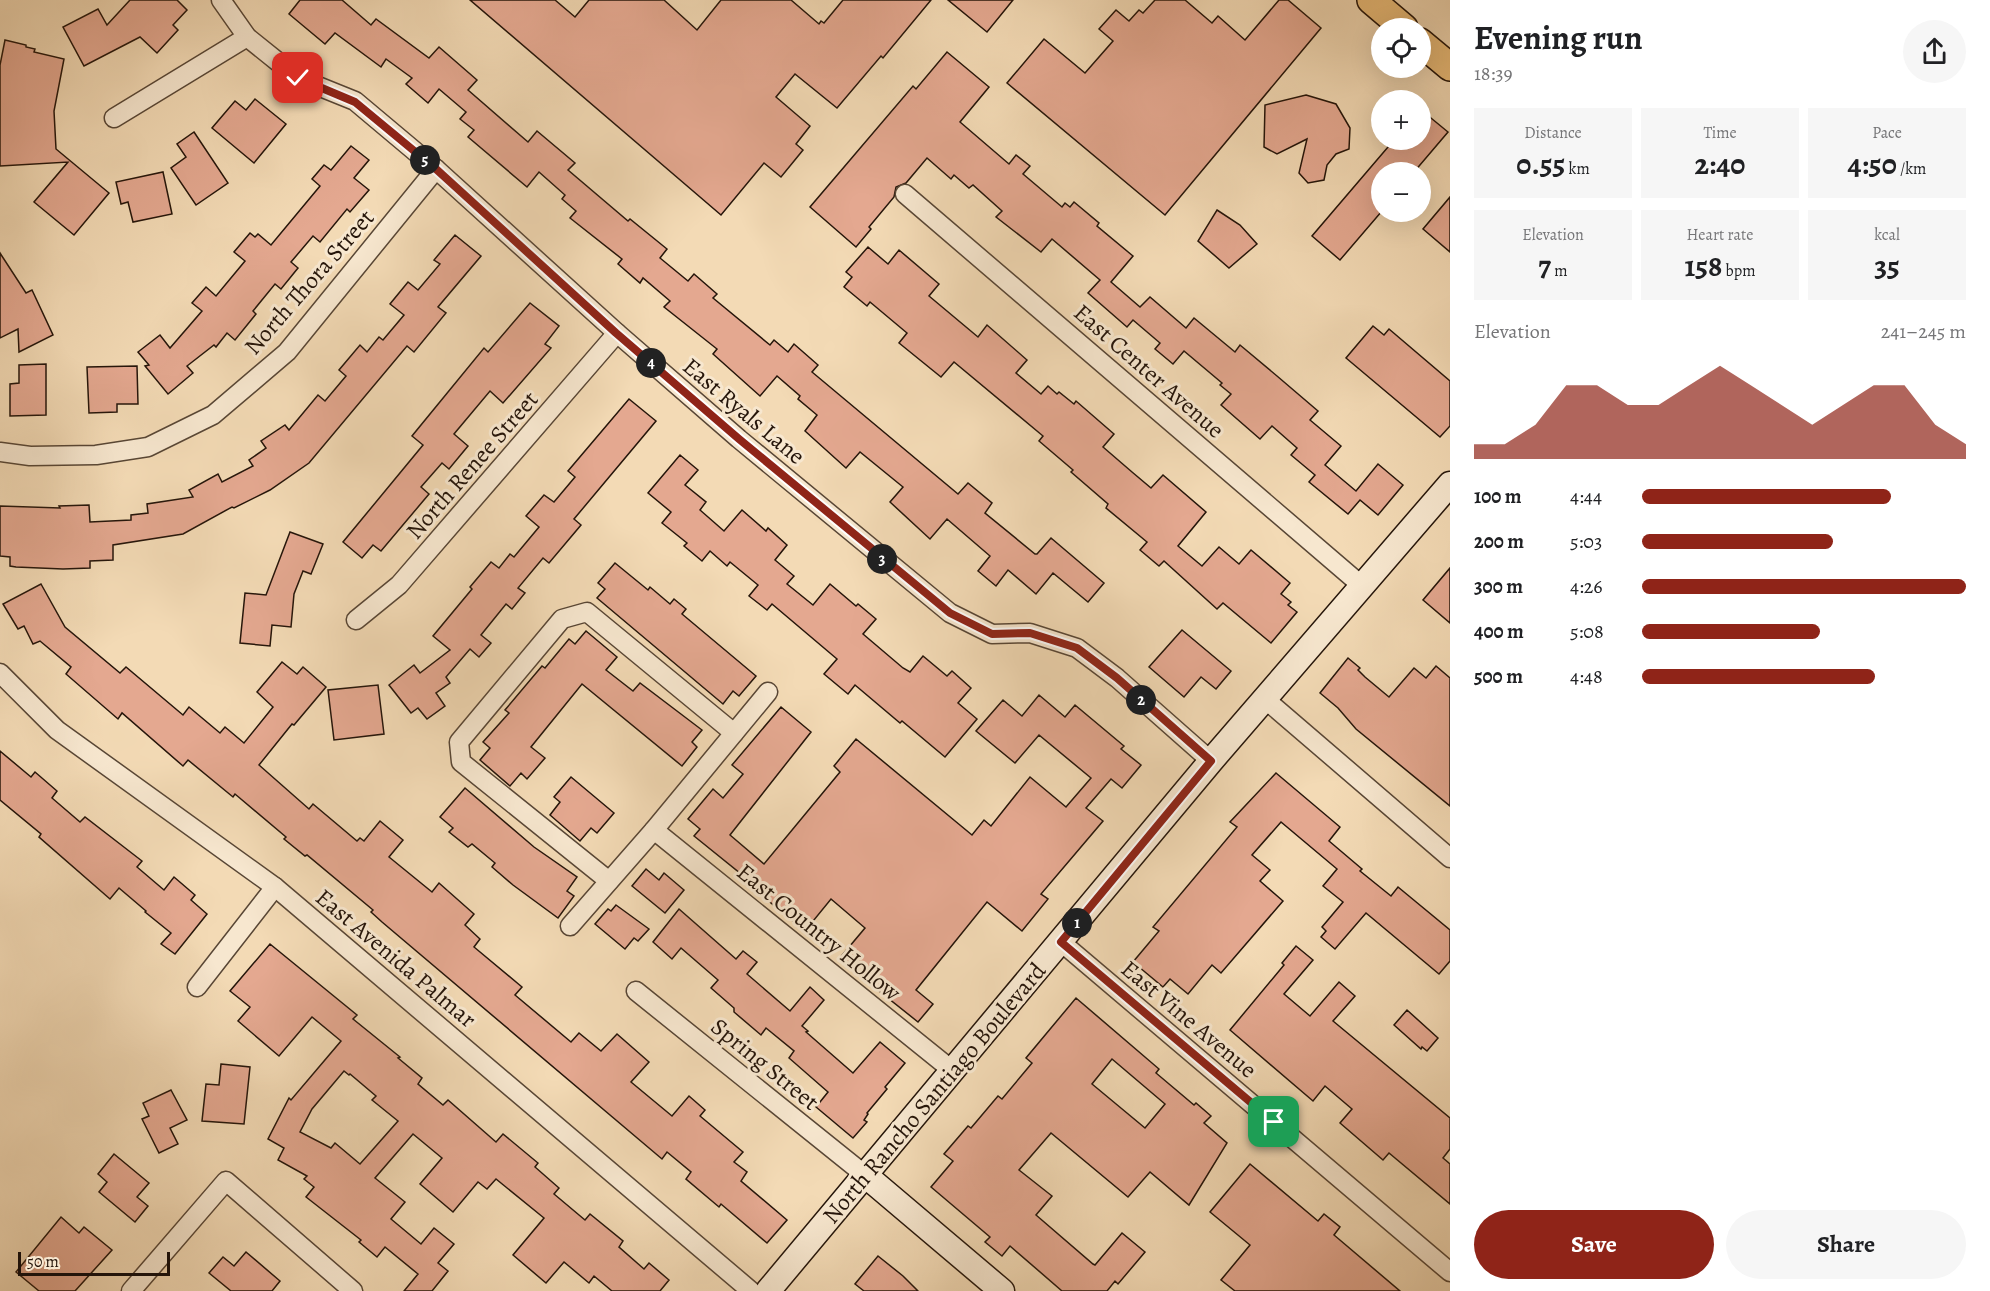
<!DOCTYPE html>
<html lang="en">
<head>
<meta charset="utf-8">
<style>
	:root { --surface:#fff; --page:#f6f6f6; --text:#202124; --muted:#757577; --accent:#8f2418 }
	body { margin:0; font-family:Alegreya,serif; background:var(--page); color:var(--text); height:100vh; display:flex; flex-direction:column; font-size:22px; white-space:nowrap }
	* { box-sizing:border-box; margin:0 }
	p { font-size:20px; color:var(--muted) }
	.icon { flex:none; width:33px; height:33px; fill:none; stroke:currentColor; stroke-width:2; stroke-linecap:round; stroke-linejoin:round }
	.map { position:relative; flex:1; overflow:hidden }
	.sheet { display:flex; flex-direction:column; background:var(--surface); width:540px }
	.sheet>* { flex:none }
	.tools { position:absolute; left:1371px; top:18px; display:grid; gap:12px }
	.tools a { display:grid; place-items:center; width:60px; height:60px; border-radius:50%; background:var(--surface); box-shadow:0 6px 24px #0002; font-size:30px }
	.scale { position:absolute; left:18px; bottom:15px; width:152px; box-sizing:border-box; padding-left:6px; border:3px solid #25150a; border-top:0; font-size:16px; line-height:21px; white-space:nowrap; color:#25150a; -webkit-text-stroke:4px #f7e7cf; paint-order:stroke }
	.pin { position:absolute; display:grid; place-items:center; width:51px; height:51px; color:#fff; margin:-26px; border-radius:12px; box-shadow:0 3px 9px #0006 }
	.km { position:absolute; width:30px; height:30px; margin:-15px; border-radius:50%; background:#222; color:#fff; font-size:16px; line-height:30px; text-align:center }
	.round { display:grid; place-items:center; flex:none; width:63px; height:63px; border-radius:32px; background:var(--page) }
	.headline { display:flex; align-items:center; justify-content:space-between; height:102px; padding:0 24px }
	h1 { font-size:33px; font-weight:700; line-height:45px }
	.figures { display:grid; grid-template-columns:repeat(3,1fr); gap:9px; height:102px; padding:6px 24px }
	.figures div { display:grid; align-content:center; border-radius:0px; background:var(--page); text-align:center }
	.figures b { font-size:30px; font-weight:700 }
	.figures small { font-size:16px; font-weight:400 }
	.figures p { font-size:16px }
	.chart { height:168px; padding:12px 24px }
	.chart p { display:flex; justify-content:space-between }
	.chart svg { width:100%; height:108px; margin-top:6px; fill:var(--accent); opacity:.7 }
	.cta { display:flex; gap:12px; margin-top:auto; padding:12px 24px }
	.cta a { flex:1; height:69px; border-radius:36px; background:var(--accent); color:#fff; font-size:24px; font-weight:700; line-height:69px; text-align:center }
	.cta a+a { background:var(--page); color:var(--text) }
	ul { padding:0 24px; list-style:none; font-size:20px }
	li { display:grid; grid-template-columns:96px 72px 1fr; align-items:center; height:45px }
	li i { height:15px; border-radius:8px; background:var(--accent) }
	main { display:flex; flex:1; min-height:0 }
	.map>svg:first-child { display:block }
</style>
</head>
<body>
<main>
<div class="map">
<svg width="1450" height="1291" viewBox="0 0 1450 1291">
	<rect width="100%" height="100%" fill="#f3dab5"/>
	<filter id="stains"><feTurbulence type="fractalNoise" baseFrequency=".00333" numOctaves="4"/><feColorMatrix values="0 0 0 0 .2 0 0 0 0 .09 0 0 0 0 .02 0 0 0 .5 -.17"/></filter>
	<radialGradient id="worn" r=".72"><stop offset=".6" stop-color="#630" stop-opacity="0"/><stop offset="1" stop-color="#630" stop-opacity=".3"/></radialGradient>
	<g fill="#e4a890" stroke="#25150a" stroke-width="1.5" fill-rule="evenodd">
		<path d="M130 0H177L187 10 173 25 178 30 157 53 140 37 84 66 63 27 98 9 107 25Z"/>
		<path d="M300 0H342L371 25 376 19 429 58 439 47 477 80 468 90 528 142 537 131 575 163 568 170 628 221 630 219 667 249 660 258 688 281 694 274 717 294 713 298 770 345 774 340 788 352 794 344 818 365 812 372 958 494 968 483 992 503 985 513 1035 554H1037L1051 538 1104 583 1088 602 1053 573 1036 594 1008 570 996 586 978 571 990 556 947 519 930 539 890 502 903 487 860 452 846 468 805 431 817 415 798 399 800 396 777 376 760 396 713 354 717 349 664 307 670 301 643 278 640 283 618 264 622 259 570 218 576 211 562 199 565 195 539 172 527 187 468 137 474 130 460 119 466 112 439 89 428 103 406 84 412 78 386 59 381 67 335 33 325 44 289 14Z"/>
		<path d="M470 0H555L575 17 589 0H664L697 30 721 0H791L819 24 821 21 824 23 843 0H931L883 58 881 56 837 108 795 74 776 97 810 126 796 144 803 150 781 177 764 163 721 215Z"/>
		<path d="M948 0H1013L987 32Z"/>
		<path d="M1155 0H1185L1212 23 1218 16 1245 40 1279 0H1288L1321 28 1165 215 1007 83 1044 39 1085 73 1113 41 1099 29 1116 10 1129 21 1139 10 1143 13Z"/>
		<path d="M5 40 26 45V47L35 49 34 52 64 59 54 111 56 149 109 193 74 235 34 202 68 162 0 166V65Z"/>
		<path d="M947 52 989 87 960 122 1009 164 1016 155 1030 166 1023 174 1062 207 1065 203 1070 207 1074 202 1099 223 1097 226 1133 256 1111 282 1140 307 1150 297 1186 328 1194 318 1235 352 1240 345 1277 376 1318 411 1310 420 1341 446 1325 465 1356 491 1378 464 1403 485 1378 515 1360 500 1348 514 1309 482 1315 475 1291 455 1297 448 1272 426 1260 439 1221 405 1231 394 1220 385 1222 383 1184 351 1173 364 1155 349 1160 343 1133 320 1127 327 1088 293 1100 280 1052 239 1041 252 996 217 1002 211 973 185 969 188 954 175 951 179 927 158 906 183 896 187 894 197 869 227 871 229 856 247 810 207 913 86 916 89Z"/>
		<path d="M1306 95 1336 104 1350 128 1349 149 1336 154 1327 165 1324 180 1308 183 1299 173 1307 139 1277 154 1264 147 1265 105Z"/>
		<path d="M255 99 286 124 254 163 212 128 235 101 246 110Z"/>
		<path d="M1420 109 1448 132 1414 172H1382V211L1340 260 1312 236 1394 140H1420Z"/>
		<path d="M194 132 228 183 196 205 171 168 186 157 177 144Z"/>
		<path d="M351 146 369 160 354 178 369 190 350 212 347 209 320 242 313 236 291 262 298 268 281 289 275 284 253 311 256 314 235 340 227 333 216 347 214 345 187 366 193 373 168 394 145 366 149 365 138 352 160 335 170 348 202 311 192 303 206 287 216 296 245 261 234 252 250 233 255 237 258 234 271 245 320 186 312 179 324 165 331 170Z"/>
		<path d="M163 172 172 214 133 222 128 202 121 204 116 182Z"/>
		<path d="M1450 197V252L1423 229Z"/>
		<path d="M1217 210 1240 225 1257 244 1229 268 1198 241Z"/>
		<path d="M455 235 481 256 438 307 446 313 414 352 407 346 309 463 270 490 234 508 232 507 183 534 113 545V560L90 561V568L63 569 16 567 10 566V557L0 556V506L60 508 59 506 89 505 90 522 131 520V515L148 513 147 504 193 497 189 490 218 474 222 482 253 466 249 460 266 448 261 441 285 425 289 430 318 395 325 401 346 376 339 370 360 345 367 352 379 337 383 340 404 315 390 304 408 282 418 290 440 264 434 260Z"/>
		<path d="M868 247 888 264 899 250 939 284 929 296 978 337 987 325 1027 360 1016 373 1041 394 1048 386 1057 394 1059 392 1074 404 1076 401 1114 434 1103 447 1132 472 1151 488 1163 475 1206 512 1178 546 1202 566 1219 547 1239 564 1251 550 1290 583 1281 594 1291 602 1288 605 1297 612 1271 643 1223 603 1217 609 1164 561 1159 566 1140 550 1147 542 1106 508 1108 504 1071 472 1073 470 1039 441 1043 436 954 362 941 377 899 343 907 333 870 302 867 306 844 287 852 277 846 272Z"/>
		<path d="M0 253 26 293 32 290 53 335 19 352 18 329 0 338Z"/>
		<path d="M530 303 559 326 545 344 551 348 503 403 490 391 454 434 468 446 449 469 442 463 421 487 429 494 381 551 373 545 362 558 343 542 423 445 412 436 484 348 488 352Z"/>
		<path d="M1373 326 1384 335 1389 329 1450 381V426L1440 437 1346 358Z"/>
		<path d="M46 364V415L10 416V384L19 383V365Z"/>
		<path d="M137 366 138 404H117V412L89 413 87 367Z"/>
		<path d="M629 399 656 421 574 519 581 525 549 563 543 558 518 588 525 593 512 609 506 604 481 635 491 643 479 657 470 649 446 677 450 683 436 693 445 706 427 719 418 708 411 713 389 685 414 665 420 673 450 650 433 636 472 589 470 587 491 562 499 568 510 554 514 557 539 527 526 516 544 495 554 502 575 477 568 471Z"/>
		<path d="M680 455 698 470 685 485 706 502 700 510 724 531 742 510 766 531 768 528 787 545 775 560 794 576 787 584 813 605 830 584 856 606 858 604 876 619 863 634 903 668 910 672 923 656 947 676 952 671 971 688 958 703 977 719 945 757 902 721 900 723 855 685 848 694 824 674 837 659 772 604 767 610 749 596 758 585 730 562 727 566 710 551 702 561 684 546 687 543 662 523 671 512 648 493Z"/>
		<path d="M290 532 323 544 311 574 303 571 294 594 291 627 272 625 270 646 240 643 245 593 266 595Z"/>
		<path d="M615 563 648 590 650 587 670 604 674 599 686 609 682 614 756 676 739 696 733 691 723 704 597 598 605 589 598 583Z"/>
		<path d="M1450 568V623L1423 600Z"/>
		<path d="M41 584 65 627 120 673 126 667 183 715 189 707 220 733 225 727 244 743 273 707 257 692 282 662 297 674 303 667 326 687 294 725 292 724 259 765 309 809 313 804 357 841 360 838 364 841 380 821 403 840 389 857 432 892 439 883 474 914 465 925 480 939 474 947 522 987 515 995 571 1042 579 1033 601 1051 617 1034 649 1062 631 1082 672 1116 689 1096 705 1110 700 1116 743 1152 734 1162 747 1172 741 1181 787 1220 767 1243 721 1204 719 1207 686 1179 691 1172 667 1152 662 1159 382 922 371 912 373 910 307 855 305 856 284 839 286 837 235 794 233 797 188 760 183 766 122 713 118 719 66 674 71 667 40 641 33 644 24 626 18 629 3 604Z"/>
		<path d="M1182 630 1231 671 1216 689 1201 677 1184 697 1149 667Z"/>
		<path d="M586 631 617 657 606 670 633 691 640 683 702 730 692 742 697 747 682 766 582 684 531 747 545 758 527 779 521 773 510 786 480 760 490 748 483 742 509 713 505 710 542 666 545 668 569 639 575 644Z"/>
		<path d="M1348 658 1360 668 1358 670 1365 677 1389 697 1414 668 1426 678 1436 666 1450 678V806L1356 729 1338 708 1320 693Z"/>
		<path d="M378 685 384 734 334 740 328 690Z"/>
		<path d="M1039 695 1065 717 1075 705 1124 746 1121 749 1141 765 1122 788 1111 779 1086 808 1103 821 1041 894 1048 899 1022 931 987 902 916 990 933 1004 918 1022 839 959 865 928 831 899 805 931 765 898 767 895 694 836 700 829 688 819 713 789 723 798 743 774 732 765 781 707 811 732 730 835 764 864 840 772 834 766 856 739 972 835 984 820 991 826 1030 777 1066 807 1091 778 1039 735 1015 763 976 731 1003 700 1022 716Z"/>
		<path d="M0 751 31 777 35 772 57 791 52 798 80 822 85 817 142 861 137 867 164 890 174 877 195 895 191 900 207 914 175 954 161 944 171 933 145 912 146 911 119 888 110 899 39 837 41 834 0 800Z"/>
		<path d="M1276 773 1340 827 1329 841 1362 869 1360 871 1391 896 1398 887 1450 930V961L1439 974 1366 913 1335 949 1321 937 1326 931 1322 927 1343 902 1323 886 1337 869 1281 822 1252 855 1270 870 1260 881 1283 901 1221 973 1212 965 1188 994 1170 979 1163 987 1133 962 1159 931 1153 927 1237 827 1230 822Z"/>
		<path d="M571 777 614 813 597 833 591 828 580 841 550 815 560 802 554 797Z"/>
		<path d="M465 788 534 847 577 877 567 891 574 896 558 918 513 885 492 867 495 863 472 844 468 847 449 832 453 828 440 817Z"/>
		<path d="M646 869 659 880 664 873 684 890 665 913 632 886Z"/>
		<path d="M616 905 649 929 638 941 634 938 625 949 595 924 608 909 611 911Z"/>
		<path d="M679 909 736 959 743 951 757 962 747 974 790 1011 810 987 824 1000 802 1026 808 1031 806 1032 853 1073 880 1042 905 1063 885 1087 887 1089 867 1113 868 1114 864 1120 867 1122 853 1138 816 1107 828 1092 789 1058 794 1051 766 1028 761 1035 734 1012V1008L711 988 718 980 681 948 672 959 653 942Z"/>
		<path d="M270 944 357 1015 353 1019 400 1057 398 1058 422 1078 418 1084 443 1105 448 1100 496 1142 503 1134 538 1163 535 1167 559 1188 554 1194 585 1220 590 1214 623 1241 619 1247 644 1269 649 1263 669 1280 660 1291H612L594 1276 589 1283 564 1262 546 1283 513 1255 544 1218 496 1179 487 1189 478 1182 453 1212 420 1184 442 1158 413 1134 375 1178 405 1202 391 1219 421 1244 434 1228 454 1244 438 1263 448 1271 432 1291H404L418 1274 385 1247 377 1257 359 1242 361 1240 306 1197 314 1187 304 1179 307 1176 278 1160 284 1148 268 1139 289 1098 291 1100 341 1041 312 1017 279 1056 238 1021 250 1007 230 991ZM344 1071 349 1075 350 1074 376 1096 372 1100 398 1121 360 1164 335 1143 331 1148 300 1132 312 1109Z"/>
		<path d="M1296 946 1313 960 1284 994 1310 1016 1339 982 1355 996 1333 1021 1450 1118V1149L1443 1158 1450 1164V1204L1389 1153 1383 1160 1340 1123 1352 1109 1325 1086 1313 1101 1230 1030 1284 965 1282 963Z"/>
		<path d="M1076 998 1159 1069 1156 1073 1194 1105 1196 1103 1211 1116 1204 1123 1227 1143 1189 1205 1150 1172 1128 1197 1051 1133 1019 1170 1052 1196 1036 1215 1093 1264 1095 1265 1122 1233 1145 1252 1118 1284 1115 1281 1107 1291H1062L1010 1246 1002 1256 985 1242 990 1237 931 1187 953 1161 944 1154 968 1126 971 1128 998 1096 1002 1099 1032 1063 1026 1058ZM1112 1059 1165 1104 1145 1128 1092 1084Z"/>
		<path d="M1407 1010 1438 1038 1427 1051 1422 1047 1421 1049 1394 1025Z"/>
		<path d="M221 1064 250 1067 244 1124 202 1121 206 1084 219 1085Z"/>
		<path d="M171 1090 187 1120 170 1128 178 1144 159 1153 142 1119 149 1116 143 1103Z"/>
		<path d="M114 1154 149 1183 137 1197 148 1206 135 1222 99 1192 107 1182 98 1174Z"/>
		<path d="M1250 1164 1318 1221 1324 1214 1340 1227 1334 1235 1400 1291H1235L1221 1280 1250 1245 1210 1212Z"/>
		<path d="M61 1217 79 1233 84 1227 112 1250 75 1291H39L16 1272Z"/>
		<path d="M246 1252 280 1281 272 1291H231L209 1273 223 1257 234 1266Z"/>
		<path d="M878 1256 903 1276 918 1291H864L855 1284Z"/>
	</g>
	<g fill="none" stroke-linecap="round" stroke-linejoin="round">
		<g stroke="#584635" stroke-width="21">
			<g id="street">
				<path d="M221 0 247 37 298 78 355 101 436 169 617 333 739 439 950 613 992 634 1030 633 1077 648 1117 678 1211 761"/>
				<path d="M114 118 247 37"/>
				<path d="M905 194 1361 585"/>
				<path d="M0 452 30 456 96 455 148 447 213 415 287 352 436 169"/>
				<path d="M356 620 399 585 617 333"/>
				<path d="M0 673 57 730 275 887 751 1291"/>
				<path d="M1265 699 1450 858"/>
				<path d="M654 830 953 1071"/>
				<path d="M609 881 461 762 459 742 562 619 587 612 734 733"/>
				<path d="M570 926 654 830 768 692"/>
				<path d="M1061 942 1450 1272"/>
				<path d="M197 987 275 887"/>
				<path d="M636 991 865 1175"/>
				<path d="M131 1291 226 1181 353 1291"/>
			</g>
		</g>
		<g stroke="#25150a" stroke-width="27">
			<g id="secondary">
				<path d="M865 1175 1002 1291"/>
				<path d="M768 1291 1211 761 1450 484"/>
			</g>
		</g>
		<g stroke="#25150a" stroke-width="30">
			<g id="primary">
				<path d="M1371 0 1404 28"/>
				<path d="M1420 42 1450 67"/>
			</g>
		</g>
		<use href="#street" stroke="#f7e7cf" stroke-width="18"/>
		<use href="#secondary" stroke="#f7e7cf" stroke-width="24"/>
		<use href="#primary" stroke="#eabd7a" stroke-width="27"/>
	</g>
	<g fill="none" stroke-linecap="round" stroke-linejoin="round">
		<g stroke="#fff" stroke-width="12">
			<path id="route" d="M298 78 355 102 436 169 616 333 739 439 950 613 992 634 1030 633 1077 648 1117 678 1211 761 1061 942 1274 1122"/>
		</g>
		<use href="#route" stroke="#8f2418" stroke-width="8"/>
	</g>
	<g text-anchor="middle" stroke-width="6" stroke-linejoin="round" paint-order="stroke">
		<g font-size="24" fill="#25150a" stroke="#f7e7cf">
			<text transform="translate(309 282) rotate(-49)" y="8">North Thora Street</text>
			<text transform="translate(1149 371) rotate(41)" y="8">East Center Avenue</text>
			<text transform="translate(744 411) rotate(40)" y="8">East Ryals Lane</text>
			<text transform="translate(472 465) rotate(-49)" y="8">North Renee Street</text>
			<text transform="translate(819 932) rotate(39)" y="8">East Country Hollow</text>
			<text transform="translate(396 958) rotate(40)" y="8">East Avenida Palmar</text>
			<text transform="translate(1189 1019) rotate(40)" y="8">East Vine Avenue</text>
			<text transform="translate(765 1064) rotate(39)" y="8">Spring Street</text>
			<text transform="translate(934 1093) rotate(-50)" y="8">North Rancho Santiago Boulevard</text>
		</g>
	</g>
	<rect width="100%" height="100%" filter="url(#stains)"/>
	<rect width="100%" height="100%" fill="url(#worn)"/>
</svg>
<div class="tools">
<a><svg class="icon" aria-label="locate" viewBox="0 0 24 24"><circle cx="12" cy="12" r="6"/><path d="M12 2v4M12 18v4M2 12h4M18 12h4"/></svg></a>
<a>+</a>
<a>−</a>
</div>
<div class="scale">50 m</div>
<div class="pin" style="left:1274px;top:1122px;background:#1e9e55"><svg class="icon" aria-label="arrive" viewBox="0 0 24 24"><path d="M6 21V4h12l-3 4 3 4H6"/></svg></div>
<div class="pin" style="left:298px;top:78px;background:#d93025"><svg class="icon" aria-label="check" viewBox="0 0 24 24"><path d="M5 12l5 5 9-10"/></svg></div>
<b class="km" style="left:1077px;top:923px">1</b>
<b class="km" style="left:1141px;top:700px">2</b>
<b class="km" style="left:882px;top:559px">3</b>
<b class="km" style="left:651px;top:363px">4</b>
<b class="km" style="left:425px;top:160px">5</b>
</div>
<section class="sheet">
<div class="headline"><div><h1>Evening run</h1><p>18:39</p></div><a class="round"><svg class="icon" aria-label="share" viewBox="0 0 24 24"><path d="M12 15V3M7 8l5-5 5 5M5 13v7h14v-7"/></svg></a></div>
<div class="figures">
<div><p>Distance</p><b>0.55<small> km</small></b></div>
<div><p>Time</p><b>2:40</b></div>
<div><p>Pace</p><b>4:50<small> /km</small></b></div>
</div>
<div class="figures">
<div><p>Elevation</p><b>7<small> m</small></b></div>
<div><p>Heart rate</p><b>158<small> bpm</small></b></div>
<div><p>kcal</p><b>35</b></div>
</div>
<div class="chart"><p><span>Elevation</span>241–245 m</p>
<svg viewBox="0 0 160 44" preserveAspectRatio="none"><path d="M0 44V38L10 38L20 30L30 14L40 14L50 22L60 22L70 14L80 6L90 14L100 22L110 30L120 22L130 14L140 14L150 30L160 38V44z"/></svg>
</div>
<ul>
<li><b>100 m</b>4:44<i style="width:77%"></i></li>
<li><b>200 m</b>5:03<i style="width:59%"></i></li>
<li><b>300 m</b>4:26<i style="width:100%"></i></li>
<li><b>400 m</b>5:08<i style="width:55%"></i></li>
<li><b>500 m</b>4:48<i style="width:72%"></i></li>
</ul>
<div class="cta"><a>Save</a><a>Share</a></div>
</section>
</main>
</body>
</html>
